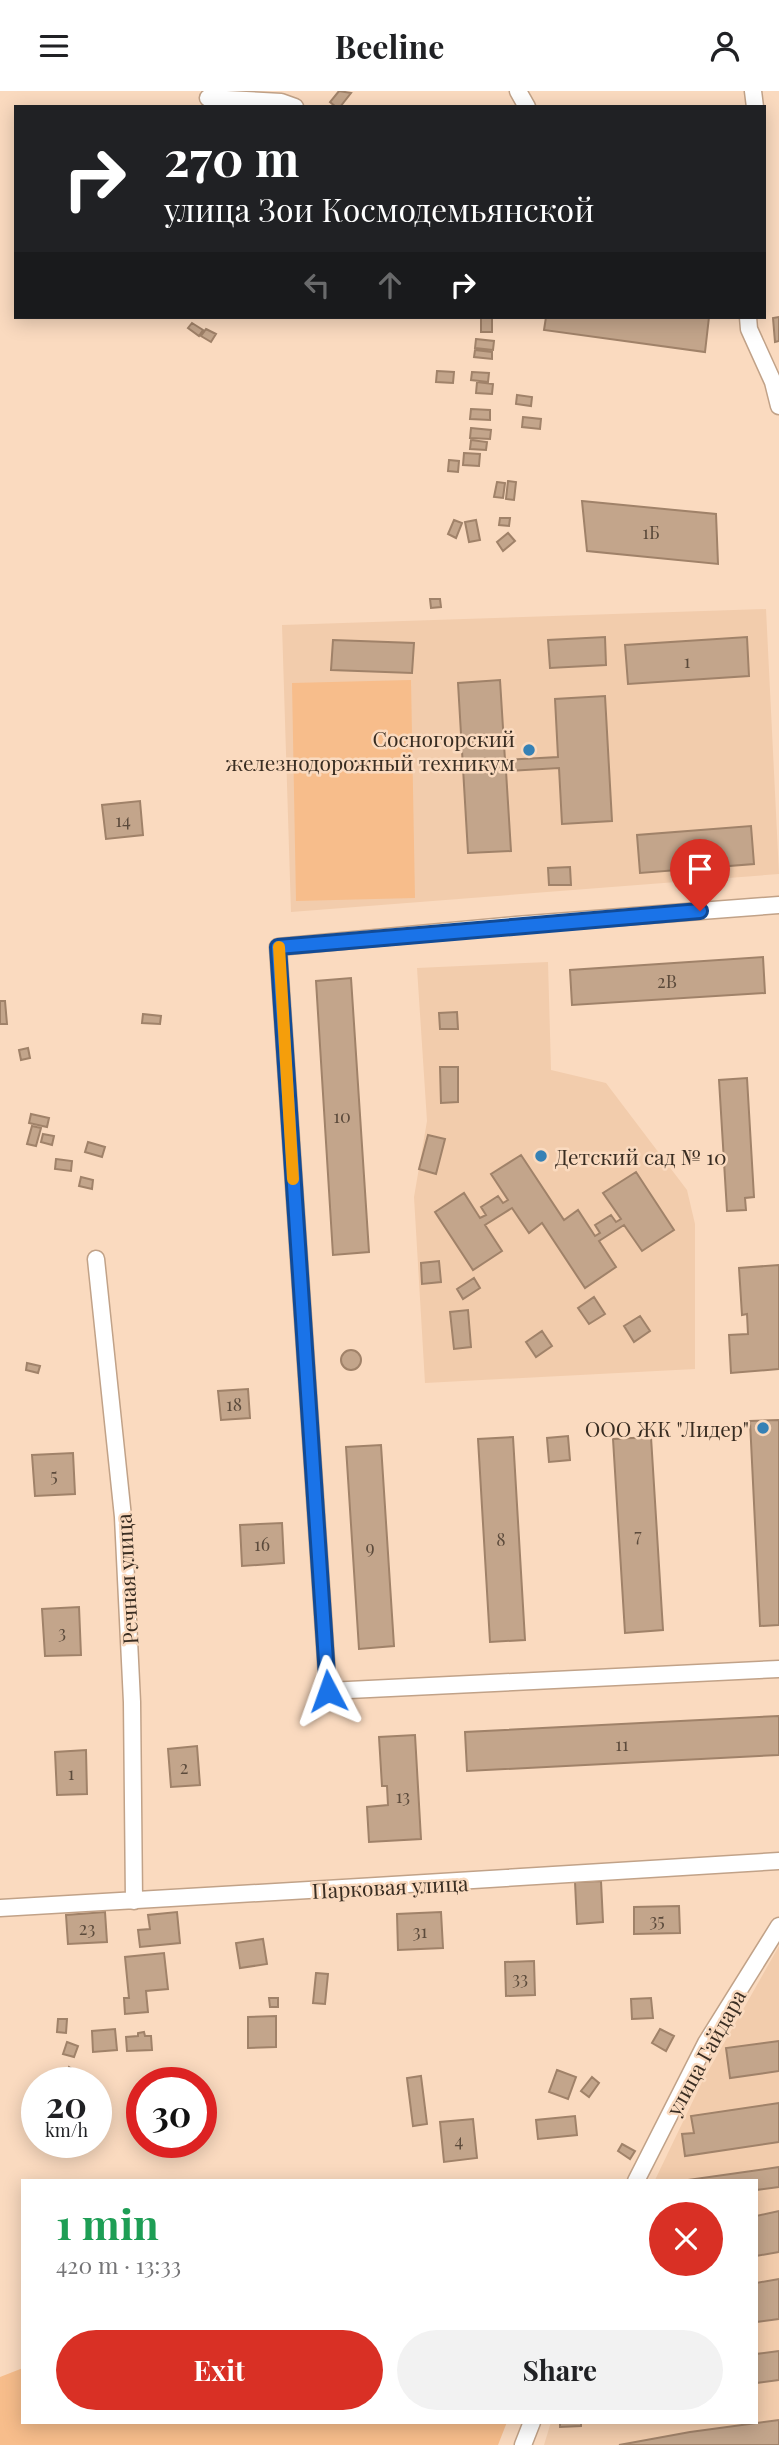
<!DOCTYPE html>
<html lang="en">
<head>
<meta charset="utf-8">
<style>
  :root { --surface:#fff; --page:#f2f2f2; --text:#202124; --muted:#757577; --accent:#d93025 }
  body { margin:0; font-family:"Playfair Display",serif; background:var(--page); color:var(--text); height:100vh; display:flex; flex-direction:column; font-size:26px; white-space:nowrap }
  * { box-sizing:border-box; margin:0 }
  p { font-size:23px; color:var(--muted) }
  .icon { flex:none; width:38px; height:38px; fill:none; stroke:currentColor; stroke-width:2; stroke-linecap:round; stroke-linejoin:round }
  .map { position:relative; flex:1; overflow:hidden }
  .details { position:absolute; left:21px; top:2088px; width:737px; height:245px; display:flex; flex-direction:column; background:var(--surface); border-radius:0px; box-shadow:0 4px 18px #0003 }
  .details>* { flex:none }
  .hud { position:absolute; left:14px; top:14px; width:752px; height:214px; border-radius:0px; box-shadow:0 4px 18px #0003; background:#202124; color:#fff; overflow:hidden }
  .speed { position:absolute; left:21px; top:1976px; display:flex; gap:14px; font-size:35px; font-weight:700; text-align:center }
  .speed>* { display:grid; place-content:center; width:91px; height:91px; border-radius:50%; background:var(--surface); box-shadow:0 4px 18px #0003; line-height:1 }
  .speed small { font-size:18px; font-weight:400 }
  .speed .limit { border:10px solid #d22; background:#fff; color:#111 }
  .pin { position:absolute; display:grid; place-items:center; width:60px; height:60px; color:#fff; margin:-72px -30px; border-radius:50% 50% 50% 0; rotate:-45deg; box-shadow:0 0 7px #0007 }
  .pin .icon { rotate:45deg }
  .me { position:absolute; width:77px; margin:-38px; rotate:356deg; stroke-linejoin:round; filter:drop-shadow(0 0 5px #0008) }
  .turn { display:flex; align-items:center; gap:24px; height:147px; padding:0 35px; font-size:32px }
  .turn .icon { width:91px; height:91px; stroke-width:2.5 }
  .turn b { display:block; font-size:49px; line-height:60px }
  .lanes { display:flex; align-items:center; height:66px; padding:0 35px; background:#0003; justify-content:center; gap:35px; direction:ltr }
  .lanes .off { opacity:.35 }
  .round { display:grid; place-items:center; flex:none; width:74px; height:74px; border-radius:37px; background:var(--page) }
  .head { display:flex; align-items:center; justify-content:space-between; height:119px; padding:0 35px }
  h1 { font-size:42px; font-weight:700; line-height:52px; color:#1e9e55 }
  .button { display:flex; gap:14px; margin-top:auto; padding:14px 35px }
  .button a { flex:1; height:80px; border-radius:42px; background:var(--accent); color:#fff; font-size:28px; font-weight:700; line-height:80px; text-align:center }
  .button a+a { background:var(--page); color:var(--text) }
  header { display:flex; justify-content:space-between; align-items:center; height:91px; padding:0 35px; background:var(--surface); font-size:32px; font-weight:700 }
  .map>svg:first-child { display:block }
  .built { fill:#f2ccac }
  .green { fill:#f7bd8b }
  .building { fill:#c3a58b; stroke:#a08269; stroke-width:2 }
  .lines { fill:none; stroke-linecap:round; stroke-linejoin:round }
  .street-casing { stroke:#c1a288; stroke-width:19 }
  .street { stroke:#fff; stroke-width:16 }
  .route-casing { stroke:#114b97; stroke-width:18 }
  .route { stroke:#1a73e8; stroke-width:12 }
  .slow { stroke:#f59e0b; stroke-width:12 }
  .poi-dot { fill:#3681b5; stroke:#fadabf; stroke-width:2.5 }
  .labels { text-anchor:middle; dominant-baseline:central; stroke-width:5; stroke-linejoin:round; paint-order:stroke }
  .number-label { font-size:18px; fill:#5c4b3c }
  .poi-label { font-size:21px; fill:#392d22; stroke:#fadabf; text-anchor:end }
  .street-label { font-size:21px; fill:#392d22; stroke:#fadabf }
</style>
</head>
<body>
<header><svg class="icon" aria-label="menu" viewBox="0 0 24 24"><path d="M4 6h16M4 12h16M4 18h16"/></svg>Beeline<svg class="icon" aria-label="person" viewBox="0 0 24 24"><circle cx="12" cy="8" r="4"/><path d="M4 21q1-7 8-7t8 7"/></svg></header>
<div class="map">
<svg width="779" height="2354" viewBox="0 0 779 2354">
  <rect width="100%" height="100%" fill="#fadabf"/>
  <path class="built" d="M766 518 779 783 291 821 282 534Z
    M548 871 551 979 606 992 687 1099 695 1133V1278L425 1292 414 1106 427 1030 417 877Z
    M779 1855V2354H544L551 2331H756V2090L655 2089 702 1991Z"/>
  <path class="green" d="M411 589 415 807 296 810 292 592Z
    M23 2277V2331H507L498 2354H0V2286Z"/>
  <path class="building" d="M339 0 351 2 340 16H336L330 11Z
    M492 226V241H481V227Z
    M546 226H709L705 261 544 239Z
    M779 226V250L775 251 773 227Z
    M192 232 203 239 199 245 188 237Z
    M206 238 216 243 211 251 201 245Z
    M476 248 494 250 493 259 475 257Z
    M475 259 492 261V268L474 266Z
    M437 280 454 281 453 292 436 291Z
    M472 281 489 282 488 291 471 289Z
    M477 291 493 293 492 303 476 302Z
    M517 304 532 306 531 315 516 313Z
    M471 318 490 319V329L470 328Z
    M523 326 541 328 540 338 522 336Z
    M471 337 491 339 490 348 470 347Z
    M471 349 487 351 486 359 470 358Z
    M464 362 480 363 479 375 463 374Z
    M449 369 459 370 458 381 448 380Z
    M508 390 516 391 514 409 506 408Z
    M497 391 505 392 503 407 494 406Z
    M582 410 716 423 718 473 587 460Z
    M500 427H510L509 435 499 434Z
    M454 429 462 432 456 447 448 443Z
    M476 429 480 449 469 451 465 431Z
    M508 442 515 450 503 460 497 451Z
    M430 508H440L441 516 431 517Z
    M605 546 606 574 550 577 548 549Z
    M747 546 749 585 628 593 625 554Z
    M333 549 414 552 412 582 331 579Z
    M500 589 505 669 558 666 555 608 605 605 612 730 562 733 559 677 506 680 511 760 468 762 458 592Z
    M140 710 143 744 106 748 102 714Z
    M751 735 754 773 640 782 637 744Z
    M570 776 571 794H549L548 777Z
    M763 866 765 902 572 914 570 879Z
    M351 887 369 1161 333 1164 316 890Z
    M0 910H5L7 933H0Z
    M457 921 458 938H440L439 922Z
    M143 923 161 925 160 933 142 932Z
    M28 957 30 967 21 969 19 959Z
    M440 976H458V1011L441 1012Z
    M747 987 754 1106 745 1107 746 1119 727 1120 719 989Z
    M31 1023 49 1027 47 1036 29 1032Z
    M32 1035 41 1037 36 1055 27 1053Z
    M43 1043 54 1045 52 1054 41 1051Z
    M428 1044 445 1048 436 1083 419 1078Z
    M88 1051 105 1056 102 1066 85 1061Z
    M521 1064 564 1129 578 1119 595 1145 600 1142 595 1134 611 1124 616 1131 621 1128 603 1102 636 1081 674 1139 642 1160 624 1134 599 1150 616 1176 585 1197 542 1132 529 1142 512 1117 485 1134 502 1160 473 1179 435 1121 464 1102 480 1127 486 1124 481 1116 498 1105 503 1112 508 1109 491 1083Z
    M56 1068 72 1070 71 1080 55 1078Z
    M81 1086 93 1089 92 1098 79 1095Z
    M439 1170 441 1191 422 1193 421 1172Z
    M779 1174V1278L731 1282 729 1244 748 1243 747 1223 742 1224 739 1177Z
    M474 1187 480 1197 463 1208 457 1198Z
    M594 1206 605 1223 589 1233 578 1217Z
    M468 1219 471 1256 454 1258 450 1221Z
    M640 1225 650 1240 634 1251 624 1235Z
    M542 1240 552 1255 536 1266 526 1251Z
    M341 1269a10 10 0 1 1 20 0a10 10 0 1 1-20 0Z
    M27 1272 40 1275 38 1282 26 1279Z
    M248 1298 250 1327 221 1329 218 1300Z
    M779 1329V1534L760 1535 750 1330Z
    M568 1345 570 1369 549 1371 547 1347Z
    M513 1346 525 1549 490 1551 478 1348Z
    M651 1346 663 1539 625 1542 613 1348Z
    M381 1354 394 1555 359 1558 346 1356Z
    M73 1362 75 1403 35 1405 32 1364Z
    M282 1432 284 1472 242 1475 240 1434Z
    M79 1516 81 1564 45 1565 42 1518Z
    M779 1625V1664L467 1680 465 1641Z
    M415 1644 421 1748 369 1751 367 1716 388 1714 387 1695H382L379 1646Z
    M197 1655 200 1694 171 1696 168 1658Z
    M86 1659 87 1703 57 1704 55 1661Z
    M601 1790 603 1831 577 1833 575 1791Z
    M679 1815 680 1842 634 1843V1816Z
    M105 1821 107 1851 68 1853 66 1824Z
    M177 1821 180 1852 140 1856 138 1839 150 1838 148 1824Z
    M441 1821 443 1857 398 1859 397 1823Z
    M263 1848 267 1873 240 1877 236 1852Z
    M164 1862 168 1898 146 1900 148 1921 125 1923 124 1907H129L125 1866Z
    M534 1870 535 1904 506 1905 505 1871Z
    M316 1882 328 1883 325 1913 313 1912Z
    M269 1907H278V1916H270Z
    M651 1907 653 1927 632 1928 631 1908Z
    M276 1925V1956L248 1957V1926Z
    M58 1928H67L66 1942 57 1941Z
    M115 1938 117 1959 93 1961 92 1940Z
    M660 1938 674 1945 666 1960 652 1952Z
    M144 1941 145 1945H151L152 1959 127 1960 126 1946 138 1945V1942Z
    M779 1950V1980L730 1987 726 1957Z
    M67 1951 78 1955 74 1966 63 1963Z
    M69 1976 79 1983 74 1992 63 1990Z
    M557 1979 576 1986 568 2008 549 2001Z
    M421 1985 427 2033 413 2035 407 1987Z
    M592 1986 599 1992 589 2006 581 2000Z
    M779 2012V2051L685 2065 682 2043 694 2042 691 2025Z
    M575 2025 577 2044 538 2048 536 2029Z
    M473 2028 477 2067 444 2071 440 2031Z
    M622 2053 635 2060 630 2068 618 2060Z
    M779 2076V2096L756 2099V2090H681Z
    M779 2120V2161L756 2165V2125Z
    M779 2188V2228L756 2231V2192Z
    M779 2260V2289L756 2292V2263Z
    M779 2329V2354H619L690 2341Z
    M560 2331H581V2335L560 2336Z"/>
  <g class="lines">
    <g class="street-casing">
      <path id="street" d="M518 0 527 16
        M753 0 755 16
        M208 7 281 11 295 16
        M748 226 749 238 773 291 779 315
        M779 814 516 834 278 856 328 1600 779 1578
        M96 1168 123 1426 132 1611 134 1810
        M0 1817C260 1802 519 1787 779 1770
        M636 2090 706 1952 779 1835
        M523 2354 532 2331"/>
    </g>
    <use href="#street" class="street"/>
  </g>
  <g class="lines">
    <g class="route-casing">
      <path id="route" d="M328 1600 278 856 700 820"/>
    </g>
    <use href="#route" class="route"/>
    <path class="slow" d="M279 856 293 1088"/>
  </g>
  <g class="poi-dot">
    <circle cx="529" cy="659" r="7"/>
    <circle cx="541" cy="1065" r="7"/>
    <circle cx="763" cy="1337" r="7"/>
  </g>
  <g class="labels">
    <g class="number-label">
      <text x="651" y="441">1Б</text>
      <text x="687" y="570">1</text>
      <text x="123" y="729">14</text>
      <text x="667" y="890">2В</text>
      <text x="342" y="1025">10</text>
      <text x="234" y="1313">18</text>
      <text x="54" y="1384">5</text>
      <text x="638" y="1444">7</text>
      <text x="501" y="1448">8</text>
      <text x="262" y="1453">16</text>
      <text x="370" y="1456">9</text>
      <text x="62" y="1541">3</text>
      <text x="622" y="1653">11</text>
      <text x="184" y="1676">2</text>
      <text x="71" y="1682">1</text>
      <text x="403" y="1705">13</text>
      <text x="657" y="1829">35</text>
      <text x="87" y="1837">23</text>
      <text x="420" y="1840">31</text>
      <text x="520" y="1887">33</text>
      <text x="459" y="2049">4</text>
    </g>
    <g class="poi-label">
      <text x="515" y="647">Сосногорский<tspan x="515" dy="24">железнодорожный техникум</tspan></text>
      <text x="555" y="1065" text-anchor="start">Детский сад № 10</text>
      <text x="749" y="1337">ООО ЖК "Лидер"</text>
    </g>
    <g class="street-label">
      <text transform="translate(126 1488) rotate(-93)">Речная улица</text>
      <text transform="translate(390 1795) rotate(-3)">Парковая улица</text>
      <text transform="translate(705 1961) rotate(-61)">улица Гайдара</text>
    </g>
  </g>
</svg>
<div class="speed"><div>20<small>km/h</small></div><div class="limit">30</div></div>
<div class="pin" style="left:700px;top:820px;background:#d93025"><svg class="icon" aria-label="arrive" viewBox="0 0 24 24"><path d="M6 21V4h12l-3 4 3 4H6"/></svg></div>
<svg class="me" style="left:328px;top:1600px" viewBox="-20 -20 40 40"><path d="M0-17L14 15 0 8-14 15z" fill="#1a73e8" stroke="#fff" stroke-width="4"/></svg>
<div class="hud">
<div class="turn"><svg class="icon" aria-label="right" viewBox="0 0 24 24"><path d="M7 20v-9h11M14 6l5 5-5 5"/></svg><div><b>270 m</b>улица Зои Космодемьянской</div></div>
<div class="lanes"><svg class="icon off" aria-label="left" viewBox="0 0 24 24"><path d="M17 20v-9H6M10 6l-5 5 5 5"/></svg><svg class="icon off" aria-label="ahead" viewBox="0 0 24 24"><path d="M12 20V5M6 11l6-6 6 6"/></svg><svg class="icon" aria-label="right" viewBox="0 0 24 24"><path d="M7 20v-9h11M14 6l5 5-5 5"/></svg></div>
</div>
<section class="details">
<div class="head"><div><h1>1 min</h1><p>420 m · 13:33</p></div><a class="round" style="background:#d93025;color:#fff"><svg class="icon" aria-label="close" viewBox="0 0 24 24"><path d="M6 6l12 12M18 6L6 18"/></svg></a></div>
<div class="button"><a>Exit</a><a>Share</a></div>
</section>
</div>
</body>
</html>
